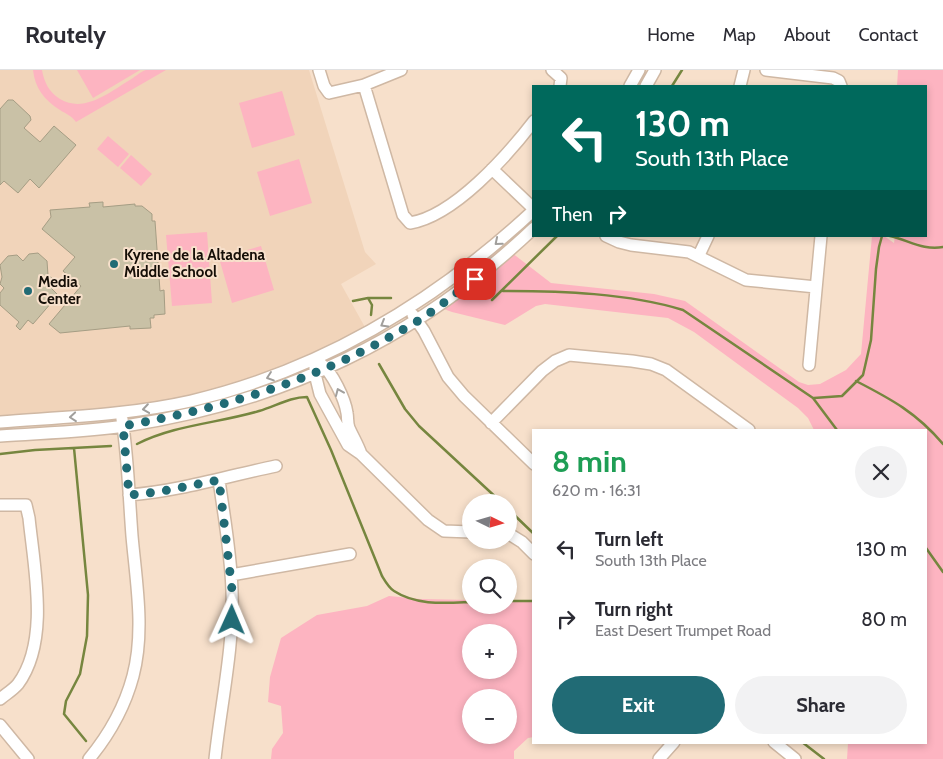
<!DOCTYPE html>
<html lang="en">
<head>
<meta charset="utf-8">
<style>
  :root { --surface:#fff; --page:#f2f2f3; --text:#2b2b33; --muted:#7c7c81; --line:#e1e1e2; --accent:#216b75 }
  body { margin:0; font-family:Cabin,sans-serif; background:var(--page); color:var(--text); height:100vh; display:flex; flex-direction:column; font-size:19px; white-space:nowrap }
  * { box-sizing:border-box; margin:0 }
  p { font-size:16px; color:var(--muted) }
  .icon { flex:none; width:28px; height:28px; fill:none; stroke:currentColor; stroke-width:2; stroke-linecap:round; stroke-linejoin:round }
  .map { position:relative; flex:1; overflow:hidden }
  .sheet { position:absolute; left:532px; top:359px; width:395px; height:315px; display:flex; flex-direction:column; background:var(--surface); border-radius:0px; box-shadow:0 2px 8px #0003 }
  .sheet>* { flex:none }
  .hud { position:absolute; left:532px; top:15px; width:395px; height:152px; border-radius:0px; box-shadow:0 2px 8px #0003; background:#00695c; color:#fff; overflow:hidden }
  .needle { width:32px; rotate:95deg }
  .fabs { position:absolute; left:462px; top:424px; display:grid; gap:10px }
  .fabs a { display:grid; place-items:center; width:55px; height:55px; border-radius:50%; background:var(--surface); box-shadow:0 2px 8px #0003; font-size:25px }
  .pin { position:absolute; display:grid; place-items:center; width:42px; height:42px; color:#fff; margin:-21px; border-radius:10px; box-shadow:0 2px 8px #0006 }
  .me { position:absolute; width:55px; margin:-28px; rotate:1deg; stroke-linejoin:round; filter:drop-shadow(0 0 4px #0008) }
  .turn { display:flex; align-items:center; gap:18px; height:105px; padding:0 20px; font-size:22px }
  .turn .icon { width:65px; height:65px; stroke-width:2.5 }
  .turn b { display:block; font-size:35px; line-height:42px }
  .then { display:flex; align-items:center; height:48px; padding:0 20px; background:#0003; gap:10px; font-size:19px }
  .round { display:grid; place-items:center; flex:none; width:52px; height:52px; border-radius:26px; background:var(--page) }
  .overview { display:flex; align-items:center; justify-content:space-between; height:85px; padding:0 20px }
  h1 { font-size:30px; font-weight:700; line-height:38px; color:#1e9e55 }
  .button { display:flex; gap:10px; margin-top:auto; padding:10px 20px }
  .button a { flex:1; height:58px; border-radius:30px; background:var(--accent); color:#fff; font-size:20px; font-weight:700; line-height:58px; text-align:center }
  .button a+a { background:var(--page); color:var(--text) }
  ul { padding:0; list-style:none }
  li { display:flex; align-items:center; gap:15px; height:70px; padding:0 20px }
  li div { flex:1 }
  li b { display:block; font-size:19px }
  li em { font-style:normal }
  header { display:flex; align-items:center; gap:30px; box-sizing:border-box; height:70px; padding:0 25px; background:var(--surface); border-bottom:1px solid var(--line) }
  header strong { font-size:24px }
  nav { display:flex; gap:28px; margin-inline-start:auto; font-size:18px }
  .map>svg:first-child { display:block }
  .built { fill:#f1d4ba }
  .green { fill:#fdb4c1; fill-rule:evenodd }
  .lines { fill:none; stroke-linecap:round; stroke-linejoin:round }
  .stream { stroke:#76863f; stroke-width:2.5 }
  .building { fill:#c9c1a6; stroke:#a59d84 }
  .minor-casing { stroke:#cfb8a4; stroke-width:14 }
  .minor { stroke:#fff; stroke-width:11 }
  .oneway { stroke:#a19f9c }
  .route { stroke:#216b75; stroke-width:9; stroke-dasharray:0 16.2 }
  .poi-dot { fill:#216b75; stroke:#f7e0cb; stroke-width:2 }
  .labels { text-anchor:middle; dominant-baseline:central; stroke-width:4; stroke-linejoin:round; paint-order:stroke }
  .poi-label { font-size:15px; font-weight:bold; fill:#150e07; stroke:#f7e0cb; text-anchor:start }
</style>
</head>
<body>
<header>
<strong>Routely</strong>
<nav><a>Home</a><a>Map</a><a>About</a><a>Contact</a></nav>
</header>
<div class="map">
<svg width="943" height="689" viewBox="0 0 943 689">
  <rect width="100%" height="100%" fill="#f7e0cb"/>
  <path class="built" d="M0 0H309L365 182 376 194 341 214 366 259 304 289 248 309 188 326 112 340 0 349Z"/>
  <path class="green" d="M33 0H42C44 12 49 22 60 29 85 44 111 21 133 8 137 5 142 1 146 0 152 0 160 0 166 0L76 52C71 45 66 44 60 40 44 30 35 18 33 0Z
    M77 0H140L93 28Z
    M898 0H943V689H847L848 673 926 672V360H814L808 348 798 338 694 262 668 248 545 234 536 236 505 255 452 242 430 234 457 216 503 176 551 213 654 224 685 231 799 312 808 315 820 314 846 300 861 284 872 166H884L894 173 895 166H926V16H897Z
    M282 21 295 65 252 78 239 33Z
    M108 66 129 84 118 97 97 79Z
    M131 85 152 104 141 116 120 98Z
    M299 89 312 133 270 146 257 102Z
    M207 162 212 233 172 236 166 165Z
    M261 176 274 220 232 233 219 188Z
    M389 526 420 529 471 530V535H509V531L534 532V667L528 668 514 681V689H271L272 679 283 663 281 636 268 632 270 607 281 568 317 545 367 536ZM471 562H509V600H471ZM471 628H509V665H471Z"/>
  <g class="lines">
    <path class="stream" d="M672 16 682 0
      M890 166C908 170 924 181 943 177
      M503 221C561 221 628 223 683 240L813 328 837 360
      M368 228 372 235 371 245
      M492 230 557 166
      M353 231 368 228H391
      M379 294 405 339 419 356 501 432
      M856 311C891 329 917 343 943 374
      M814 328 842 326 863 305 871 270 876 199 879 177 882 166
      M137 374C174 355 219 353 259 341 276 336 290 327 307 327L331 380 382 506C385 511 389 518 394 521 417 536 446 533 471 532
      M74 378 88 525 87 566 80 604 66 631 64 644 86 671
      M0 384 35 380 111 376
      M509 440 534 464
      M926 478 943 502
      M509 531H534
      M802 672 824 689"/>
  </g>
  <path class="building" d="M8 30H13L30 46 31 50 24 58 40 72 54 56 76 75 39 118 30 109 18 123 4 111 0 115V39Z
    M103 132V137L135 134V136H142L152 144V151H155L160 221 164 220 165 244 154 245V248H150L151 258 130 259V256L60 263 49 254 81 216 63 201 75 187 42 159 51 147 50 140 90 137 89 133Z
    M38 183 47 191 48 205 53 209 48 215 58 225 33 254 28 250 20 260 16 256 19 252 0 235V223L4 218 0 214 2 207 0 195 8 186 17 185 23 191 29 184Z"/>
  <g class="lines">
    <g class="minor-casing">
      <path id="minor" d="M319 0 324 16 329 23 364 15 401 0
        M552 0 561 8 560 16
        M766 0 833 8 839 11 841 16
        M364 15 403 145 410 153C454 146 507 86 534 51
        M630 16 639 0
        M646 16 655 0
        M740 16 744 0
        M492 99 534 139
        M606 166 619 172 631 175 689 182 746 210 816 217
        M699 185 708 166
        M413 245 424 261 448 307 464 326 534 394
        M321 294C332 302 345 329 347 343 348 348 347 353 349 358 353 367 358 375 361 384
        M809 295 821 166
        M315 296V304L320 324 348 375 361 384 428 450 444 461 471 462
        M0 352C64 347 129 345 191 331 322 300 436 231 534 140
        M491 353 542 301 555 291 569 285 632 291 651 294 666 300 749 360
        M0 366C41 363 84 362 125 356 283 332 417 269 534 158
        M129 425C180 421 227 406 276 396
        M0 435H26L29 448C34 498 50 571 18 614 13 620 6 624 0 629
        M509 464 522 472 534 484
        M231 505 350 484
        M0 655 28 689
        M774 672 795 689
        M89 689C108 666 125 636 133 606 145 561 136 511 132 466 129 427 128 388 122 349
        M215 689C221 633 234 577 232 521 231 484 224 446 219 410
        M659 689 674 672"/>
    </g>
    <use href="#minor" class="minor"/>
  </g>
  <defs><path id="oneway-chevron" d="M-2-3.5L2.5 0L-2 3.5" fill="none" stroke-width="1.6" stroke-linecap="round" stroke-linejoin="round" transform="scale(1.25)"/></defs>
  <g class="oneway">
    <use href="#oneway-chevron" transform="translate(498 172) rotate(140)"/>
    <use href="#oneway-chevron" transform="translate(384 254) rotate(150)"/>
    <use href="#oneway-chevron" transform="translate(270 307) rotate(161)"/>
    <use href="#oneway-chevron" transform="translate(339 322) rotate(-113)"/>
    <use href="#oneway-chevron" transform="translate(146 339) rotate(172)"/>
    <use href="#oneway-chevron" transform="translate(73 347) rotate(175)"/>
  </g>
  <g class="lines">
    <path class="route" d="M232 550V520L219 410 158 422 129 425 123 356C233 336 320 309 416 252 437 239 456 223 475 209"/>
  </g>
  <g class="poi-dot">
    <circle cx="114" cy="194" r="5"/>
    <circle cx="28" cy="221" r="5"/>
  </g>
  <g class="labels">
    <g class="poi-label">
      <text x="124" y="185">Kyrene de la Altadena<tspan x="124" dy="17">Middle School</tspan></text>
      <text x="38" y="212">Media<tspan x="38" dy="17">Center</tspan></text>
    </g>
  </g>
</svg>
<div class="fabs">
<a><svg class="needle" viewBox="-14 -14 28 28"><path d="M0-13l5 13h-10z" fill="#e53935"/><path d="M0 13l5-13h-10z" fill="#7c7c81"/></svg></a>
<a><svg class="icon" aria-label="search" viewBox="0 0 24 24"><circle cx="10" cy="10" r="6"/><path d="M15 15l6 6"/></svg></a>
<a>+</a>
<a>−</a>
</div>
<div class="pin" style="left:475px;top:209px;background:#d93025"><svg class="icon" aria-label="arrive" viewBox="0 0 24 24"><path d="M6 21V4h12l-3 4 3 4H6"/></svg></div>
<svg class="me" style="left:232px;top:550px" viewBox="-20 -20 40 40"><path d="M0-17L14 15 0 8-14 15z" fill="#216b75" stroke="#fff" stroke-width="4"/></svg>
<div class="hud">
<div class="turn"><svg class="icon" aria-label="left" viewBox="0 0 24 24"><path d="M17 20v-9H6M10 6l-5 5 5 5"/></svg><div><b>130 m</b>South 13th Place</div></div>
<div class="then">Then<svg class="icon" aria-label="right" viewBox="0 0 24 24"><path d="M7 20v-9h11M14 6l5 5-5 5"/></svg></div>
</div>
<section class="sheet">
<div class="overview"><div><h1>8 min</h1><p>620 m · 16:31</p></div><a class="round"><svg class="icon" aria-label="close" viewBox="0 0 24 24"><path d="M6 6l12 12M18 6L6 18"/></svg></a></div>
<ul>
<li><svg class="icon" aria-label="left" viewBox="0 0 24 24"><path d="M17 20v-9H6M10 6l-5 5 5 5"/></svg><div><b>Turn left</b><p>South 13th Place</p></div><em>130 m</em></li>
<li><svg class="icon" aria-label="right" viewBox="0 0 24 24"><path d="M7 20v-9h11M14 6l5 5-5 5"/></svg><div><b>Turn right</b><p>East Desert Trumpet Road</p></div><em>80 m</em></li>
</ul>
<div class="button"><a>Exit</a><a>Share</a></div>
</section>
</div>
</body>
</html>
